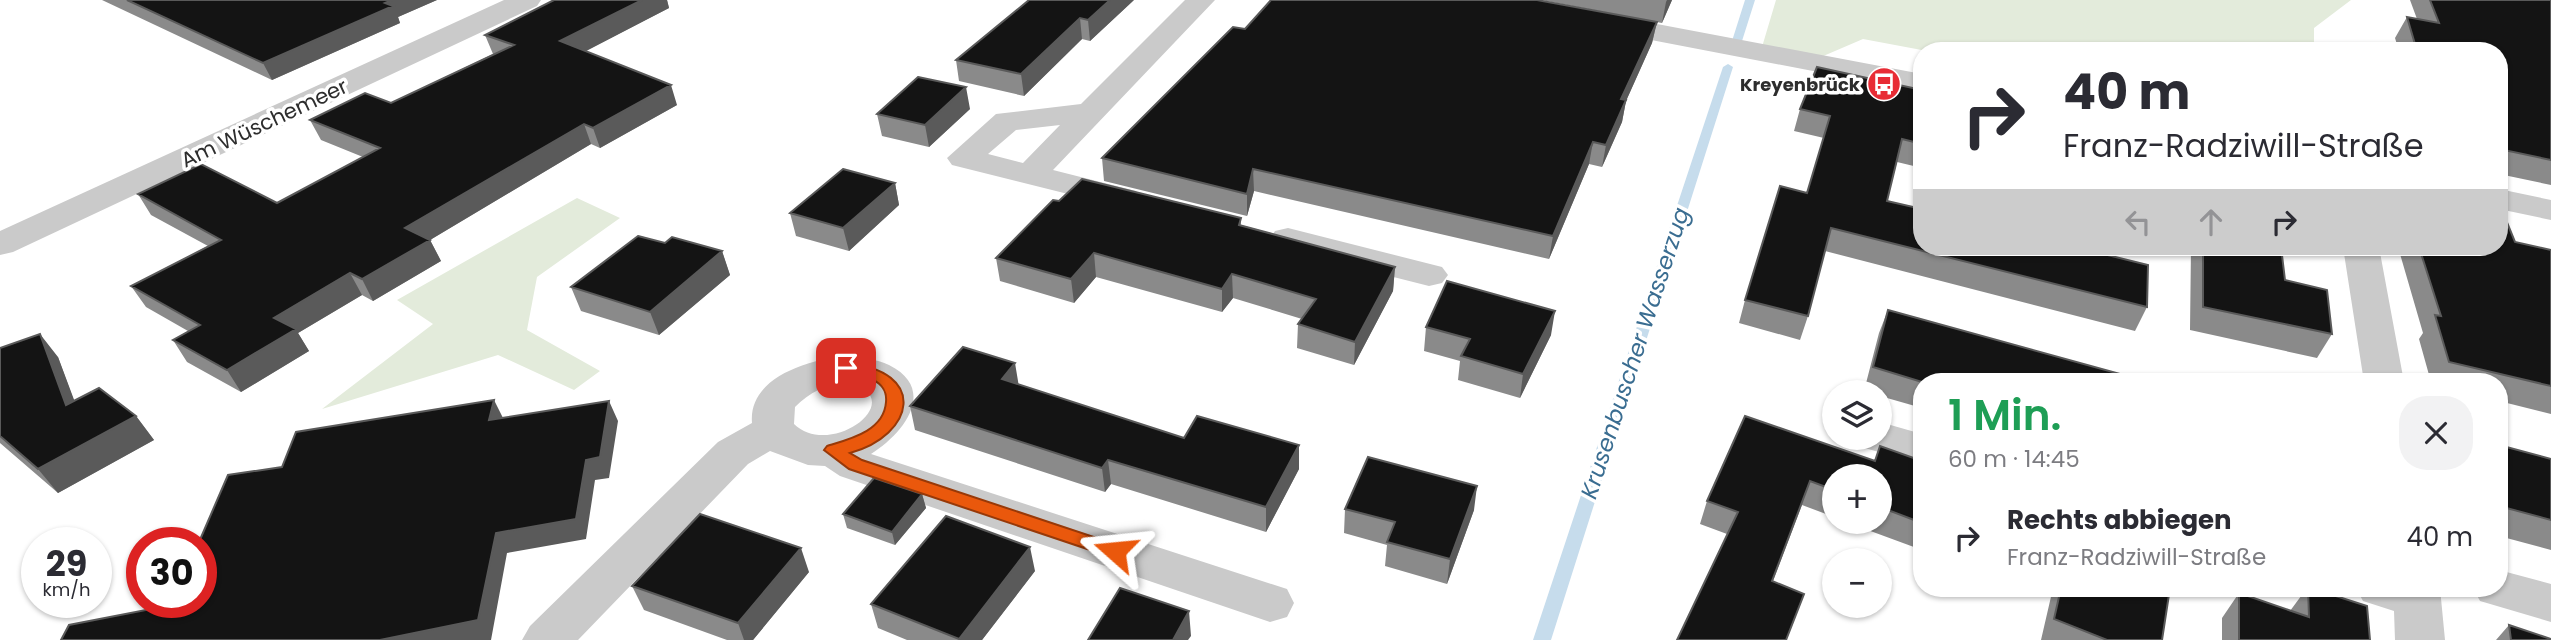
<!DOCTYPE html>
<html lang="de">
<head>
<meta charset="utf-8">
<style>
  :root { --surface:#fff; --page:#f2f2f3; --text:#2b2b33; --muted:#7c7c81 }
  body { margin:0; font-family:Poppins,sans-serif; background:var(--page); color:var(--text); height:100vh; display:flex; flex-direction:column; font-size:26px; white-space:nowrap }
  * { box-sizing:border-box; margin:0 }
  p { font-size:23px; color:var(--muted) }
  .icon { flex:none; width:38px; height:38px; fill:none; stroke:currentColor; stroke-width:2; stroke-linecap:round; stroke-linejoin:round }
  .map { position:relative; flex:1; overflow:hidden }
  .sheet { position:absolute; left:1913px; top:373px; width:595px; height:224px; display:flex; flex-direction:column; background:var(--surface); border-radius:28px; box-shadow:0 2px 5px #0004 }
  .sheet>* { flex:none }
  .guide { position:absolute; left:1913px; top:42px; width:595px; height:214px; border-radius:28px; box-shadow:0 2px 5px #0004; background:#fff; color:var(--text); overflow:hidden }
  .buttons { position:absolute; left:1822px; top:380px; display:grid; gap:14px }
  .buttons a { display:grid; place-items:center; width:70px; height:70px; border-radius:50%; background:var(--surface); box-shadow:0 2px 5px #0004; font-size:35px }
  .speed { position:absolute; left:21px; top:527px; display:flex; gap:14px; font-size:35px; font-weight:700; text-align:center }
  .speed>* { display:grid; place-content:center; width:91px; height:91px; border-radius:50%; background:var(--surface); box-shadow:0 2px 5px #0004; line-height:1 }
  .speed small { font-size:18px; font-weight:400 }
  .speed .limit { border:10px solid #d22; background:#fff; color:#111 }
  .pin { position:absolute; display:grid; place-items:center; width:60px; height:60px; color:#fff; margin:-30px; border-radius:14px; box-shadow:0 4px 10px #0006 }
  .me { position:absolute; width:77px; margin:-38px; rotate:288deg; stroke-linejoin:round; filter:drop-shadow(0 0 5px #0008) }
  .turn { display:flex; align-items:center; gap:24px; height:147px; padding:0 35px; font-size:32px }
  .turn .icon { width:91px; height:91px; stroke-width:2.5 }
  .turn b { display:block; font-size:49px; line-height:60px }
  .lanes { display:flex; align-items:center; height:66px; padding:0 35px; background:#0003; justify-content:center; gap:35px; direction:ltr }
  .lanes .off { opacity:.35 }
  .round { display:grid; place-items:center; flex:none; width:74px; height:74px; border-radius:28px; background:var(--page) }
  .summary { display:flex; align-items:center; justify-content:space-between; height:119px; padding:0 35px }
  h1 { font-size:42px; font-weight:600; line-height:52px; color:#1e9e55 }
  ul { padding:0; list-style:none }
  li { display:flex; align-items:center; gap:21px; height:91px; padding:0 35px }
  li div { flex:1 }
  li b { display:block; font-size:26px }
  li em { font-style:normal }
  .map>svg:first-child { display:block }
  .green { fill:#e3ebdb }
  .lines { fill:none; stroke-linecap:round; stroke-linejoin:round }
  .stream { fill:#c6dcec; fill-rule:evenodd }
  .street { fill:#cacaca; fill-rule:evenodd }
  .wall { fill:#8a8a8a }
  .shaded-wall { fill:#5a5a5a }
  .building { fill:#141414; stroke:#5a5a5a; stroke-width:2 }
  .route { fill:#ea580c; stroke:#983908; stroke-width:2 }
  .labels { text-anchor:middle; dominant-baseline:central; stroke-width:7; stroke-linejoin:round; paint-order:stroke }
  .far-poi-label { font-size:18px; font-weight:bold; fill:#2d2d2d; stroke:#fff; text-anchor:end }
  .street-label { font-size:21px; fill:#2d2d2d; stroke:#fff }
  .water-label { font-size:23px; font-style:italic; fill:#3a6d91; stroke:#fff }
</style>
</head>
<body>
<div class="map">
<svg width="2551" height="640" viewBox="0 0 2551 640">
  <rect width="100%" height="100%" fill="#fff"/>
  <path class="green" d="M1776 0H2351L2314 28V51H1927L1863 39 1821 57 1762 47Z
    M577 198 620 218 537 277 527 330 600 371 574 390 498 355 322 409 433 324 397 300Z"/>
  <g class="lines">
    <path class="stream" d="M1745 0H1755L1742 41 1737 44 1732 41Z
      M1728 64 1733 67 1551 640H1533L1723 67Z"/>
    <path class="street" d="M504 0H541L537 6 13 252 0 255V231Z
      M1185 0H1215L1053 170 1136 191 1141 198 1136 205 1124 208 952 165 947 158 996 114 1081 104ZM1060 125 1023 163 988 154 1016 130Z
      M1604 14 1922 74V92L1594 29 1590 23 1594 17Z
      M2499 189 2551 200V220L2499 209Z
      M1288 228 1442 267 1448 275 1442 283 1429 286 1275 247 1270 239 1275 231Z
      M2343 247H2379L2404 382H2364Z
      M846 355C860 358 877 359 889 365 939 390 902 435 871 454L1287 589 1294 603 1287 617 1270 622 840 476 825 466 808 465 770 451 748 464 578 640H522L530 626 718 442 752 423C748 376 811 360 846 355ZM846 381C914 398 831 460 794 424L795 407C810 392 825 385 846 381Z
      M1880 422 1922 434V465L1865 448 1859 438H1880Z
      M2499 570 2551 584V622L2480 601 2473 588H2499Z
      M2356 588H2440L2445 640H2395L2394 611 2363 601Z"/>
  </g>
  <path class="wall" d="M102 0H437L398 17 400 23 272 80Z
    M554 0H667L669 8 585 51 677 105 600 148 591 144 430 240 441 261 373 301 362 295 298 333 309 351 241 392 187 362 173 340 188 331 146 307 131 286 208 246 151 215 138 194 277 203 363 157 321 140 310 120 391 103 493 54 485 35Z
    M1134 0 1090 41 1082 39 1024 96 959 81 956 60Z
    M1541 0H1672L1662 23Z
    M2410 0H2551V185L2499 174V51H2399L2395 38 2407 17 2417 19Z
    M1657 22 1652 43 1626 101 1622 122 1602 167 1589 164 1549 259 1254 191 1247 216 1104 181 1102 158 1245 29Z
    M1922 90V168L1897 162 1887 201 2147 307 2135 331 1825 251 1808 316 1800 340 1739 323 1745 300 1807 193 1824 138 1794 131 1800 109Z
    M970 109 929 147 882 136 877 114Z
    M895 183 899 205 849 251 796 236 790 213Z
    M1059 201 1241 218V225L1395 267 1393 291 1354 365 1297 348 1298 324 1302 319 1233 298 1222 312 1096 277 1074 303 1000 281 996 258Z
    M2515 242 2551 250V414L2499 401V382H2431L2419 339 2423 333 2398 247H2499Z
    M665 243 722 251 730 275 659 335 581 311 571 287Z
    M2191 247H2281L2285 280 2332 334 2317 358 2190 330Z
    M1888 310 1922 382V408L1880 396V392L1864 391 1879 333Z
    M1426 327 1551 335 1520 398 1458 380 1460 361 1424 351Z
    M0 348 58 357 74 401 136 416 154 440 58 493 0 443Z
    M1019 385 1184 438 1299 469 1266 532 1111 484 1105 492 915 430 910 406Z
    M2499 445 2551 459V550L2499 536Z
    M1874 461H1922V550L1846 522H1880V476H1834V517L1802 505 1773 581 1727 534 1700 524 1707 501Z
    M922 494 926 508 895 545 847 528 843 514Z
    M1345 509 1474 510 1447 584 1385 566 1387 545 1344 533Z
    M1035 571 982 640H907L878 628 871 604Z
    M809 572 753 640H727L644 610 632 586Z
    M2053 588H2170L2162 640H2041Z
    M2307 588H2311L2370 640H2222V618L2239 593 2290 611Z
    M2509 625 2551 640H2496Z"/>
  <path class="shaded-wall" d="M392 0H437L398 17 400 23 272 80 263 63Z
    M642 0H667L669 8 567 61 560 41Z
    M1110 0H1134L1090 41 1088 20Z
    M1667 0H1672L1662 23 1666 2Z
    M1080 18 1082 39 1024 96 1021 74Z
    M1657 22 1652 43 1626 101 1622 122 1602 167 1606 145 1621 99Z
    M671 85 677 105 600 148 593 128Z
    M966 87 970 109 929 147 925 125Z
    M584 124 591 144 430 240 441 261 373 301 362 279 405 228Z
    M1593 142 1589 164 1549 259 1553 236Z
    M1253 169 1254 191 1247 216V194Z
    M895 183 899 205 849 251 843 228Z
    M722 251 730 275 659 335 650 312Z
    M1094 253 1096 277 1074 303 1071 279Z
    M1395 267 1393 291 1354 365 1355 342Z
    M350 273 362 295 298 333 309 351 241 392 227 370 274 318Z
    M1232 274 1233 298 1222 312V289Z
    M1555 311 1551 335 1520 398 1523 374Z
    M40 334 58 357 85 429 66 405Z
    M1015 363 1019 387 1002 379Z
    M494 400 504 420H489Z
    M609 401 618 421 609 478 595 480 586 539 507 553 491 640H380L496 533 586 460Z
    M136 416 154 440 58 493 38 469Z
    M1299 445V469L1266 532V507Z
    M1108 460 1111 484 1105 492 1102 468Z
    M1477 486 1474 510 1447 584 1450 559Z
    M922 494 926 508 895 545 892 532Z
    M1030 547 1035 571 982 640H959Z
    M801 548 809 572 753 640H744L738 623Z
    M1189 611 1191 636 1188 640H1173Z"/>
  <path class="building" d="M127 0H392L385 3 393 6 263 63Z
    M554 0H642L560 41 671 85 593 128 584 124 405 228 430 240 362 279 350 273 274 318 296 329 227 370 173 340 200 325 131 286 221 240 138 194 201 164 277 203 380 148 310 120 365 93 391 103 514 45 485 35Z
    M1029 0H1110L1088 20 1080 18 1021 74 956 60Z
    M1271 0H1537L1657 22 1621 99 1626 100 1606 145 1593 142 1553 236 1253 169 1247 194 1102 158 1233 27 1245 29Z
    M2430 0H2551V160L2499 149V51H2417L2407 17 2439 23Z
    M1817 67 1922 90V144L1902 139 1887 201 1922 209V247H2075L2148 265 2147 307 1831 228 1808 316 1745 300 1780 186 1807 193 1830 116 1800 109Z
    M918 77 966 87 925 125 877 114Z
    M843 169 895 183 843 228 790 213Z
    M1082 179 1241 218 1239 225 1395 267 1355 342 1298 324 1316 299 1232 274 1222 289 1094 253 1071 279 996 258 1053 200 1059 201Z
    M2499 203 2515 242 2551 250V386L2449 362 2435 315 2441 316 2419 247H2499Z
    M638 236 665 243 672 237 722 251 650 312 571 287Z
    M2203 247H2281L2285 280 2327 290 2332 334 2203 307Z
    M1447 281 1555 311 1523 374 1461 356 1470 339 1426 327Z
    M1888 310 2149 382H1922L1873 367Z
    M40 334 66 405 99 388 136 416 38 469 0 436V348Z
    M963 347 1015 363 1002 379 1184 438 1197 416 1299 445 1266 507 1108 460 1102 468 910 406Z
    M494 400 489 420 609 401 600 457 586 460 576 519 496 533 478 620 380 640H61L69 625 172 605 173 602H201V542H199L228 475 282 467 296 432Z
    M1745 416 1875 461 1880 446 1922 461V523L1880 507V476H1834V490L1810 481 1772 581 1804 594 1786 640H1677L1738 512 1707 501Z
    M2499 445 2551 459V520L2499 506Z
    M1368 457 1477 486 1450 559 1387 542 1395 522 1345 509Z
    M874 478 922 494 892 532 843 514Z
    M700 514 801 548 738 623 632 586Z
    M946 516 1030 547 959 639 871 604Z
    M1120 588 1189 611 1173 640H1088Z
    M2061 588H2170L2162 640H2107L2054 619Z
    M2308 588H2311L2367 606 2370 640H2239V593L2309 617Z
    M2509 625 2551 639V640H2511Z"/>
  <path class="route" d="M846 363C929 371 915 435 850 453L862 460 1121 546 1124 551 1121 556 1115 559 1108 556 849 469 824 450 827 446C850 439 884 431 886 402 887 392 882 384 873 380 863 374 852 375 841 372L838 368 841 364Z"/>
  <defs>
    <g id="bus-disc" transform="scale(1.75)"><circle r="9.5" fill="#e82c35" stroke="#fff"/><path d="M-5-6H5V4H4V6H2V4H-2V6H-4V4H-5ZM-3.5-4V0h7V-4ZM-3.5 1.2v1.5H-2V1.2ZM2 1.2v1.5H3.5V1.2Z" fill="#fff"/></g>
  </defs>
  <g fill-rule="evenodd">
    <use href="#bus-disc" x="1884" y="84"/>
  </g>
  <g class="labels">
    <g class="far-poi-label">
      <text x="1860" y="84">Kreyenbrück</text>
    </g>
    <g class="street-label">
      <text transform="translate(264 123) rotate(-25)">Am Wüschemeer</text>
    </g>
    <g class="water-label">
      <text transform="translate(1635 353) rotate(-72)">Krusenbuscher Wasserzug</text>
    </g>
  </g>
</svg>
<div class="buttons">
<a><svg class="icon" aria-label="layers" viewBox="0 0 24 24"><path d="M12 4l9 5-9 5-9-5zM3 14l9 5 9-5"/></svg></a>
<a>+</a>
<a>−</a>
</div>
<div class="speed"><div>29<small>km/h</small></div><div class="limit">30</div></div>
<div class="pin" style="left:846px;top:368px;background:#d93025"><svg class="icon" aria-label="arrive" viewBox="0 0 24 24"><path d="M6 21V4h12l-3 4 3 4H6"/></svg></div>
<svg class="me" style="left:1115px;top:551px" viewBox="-20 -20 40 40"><path d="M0-17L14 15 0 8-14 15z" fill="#ea580c" stroke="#fff" stroke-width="4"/></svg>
<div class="guide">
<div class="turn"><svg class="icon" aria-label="right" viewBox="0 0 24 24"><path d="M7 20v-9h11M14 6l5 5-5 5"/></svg><div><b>40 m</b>Franz-Radziwill-Straße</div></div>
<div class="lanes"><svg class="icon off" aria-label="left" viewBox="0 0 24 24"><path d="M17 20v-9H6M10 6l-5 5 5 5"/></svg><svg class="icon off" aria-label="ahead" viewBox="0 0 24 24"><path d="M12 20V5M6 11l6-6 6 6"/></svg><svg class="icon" aria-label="right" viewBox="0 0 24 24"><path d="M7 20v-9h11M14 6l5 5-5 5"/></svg></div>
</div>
<section class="sheet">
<div class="summary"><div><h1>1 Min.</h1><p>60 m · 14:45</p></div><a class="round"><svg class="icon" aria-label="close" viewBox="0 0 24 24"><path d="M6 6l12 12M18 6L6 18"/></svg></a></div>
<ul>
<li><svg class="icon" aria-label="right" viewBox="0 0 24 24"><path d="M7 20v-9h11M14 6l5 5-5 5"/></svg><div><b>Rechts abbiegen</b><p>Franz-Radziwill-Straße</p></div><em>40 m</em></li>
</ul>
</section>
</div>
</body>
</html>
